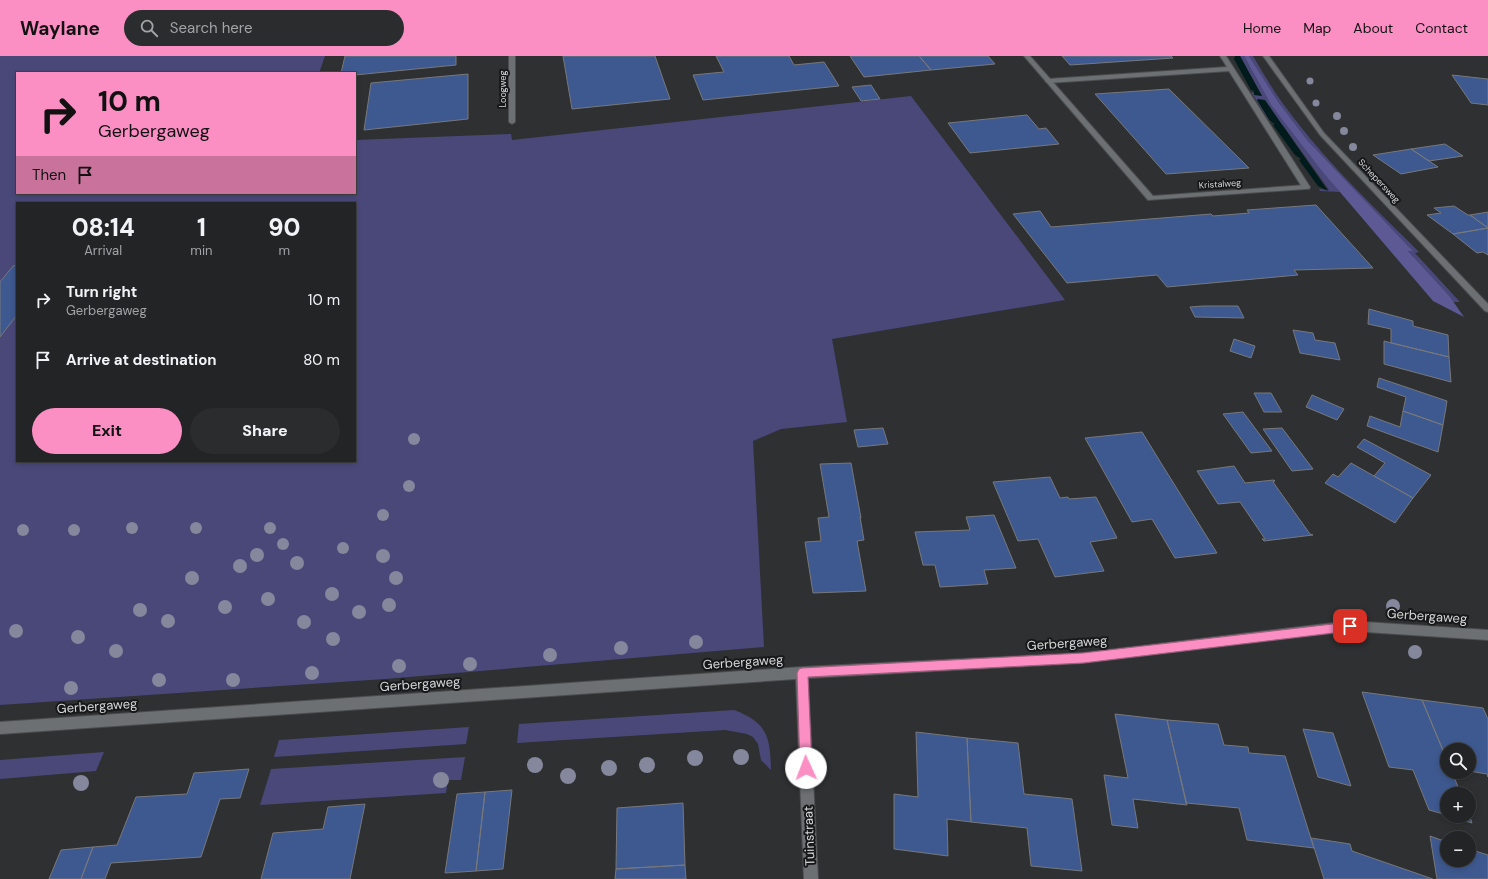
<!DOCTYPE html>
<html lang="en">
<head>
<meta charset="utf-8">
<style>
  :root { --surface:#222426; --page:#2a2c2e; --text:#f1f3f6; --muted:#a2a4a7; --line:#3f4143; --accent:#fb8fc4 }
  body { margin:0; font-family:"DM Sans",sans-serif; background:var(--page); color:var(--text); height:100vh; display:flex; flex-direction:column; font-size:15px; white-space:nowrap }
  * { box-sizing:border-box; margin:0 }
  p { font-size:13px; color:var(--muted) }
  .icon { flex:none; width:22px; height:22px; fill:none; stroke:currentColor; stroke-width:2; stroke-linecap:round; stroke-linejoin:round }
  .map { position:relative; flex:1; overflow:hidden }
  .details { position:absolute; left:16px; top:146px; width:340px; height:260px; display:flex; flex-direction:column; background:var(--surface); border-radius:0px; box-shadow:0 2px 6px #0003,0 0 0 1px var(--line) }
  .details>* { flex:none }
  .hud { position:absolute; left:16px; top:16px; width:340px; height:122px; border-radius:0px; box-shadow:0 2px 6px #0003,0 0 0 1px var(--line); background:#fb8fc4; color:#111; overflow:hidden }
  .controls { position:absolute; left:1440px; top:687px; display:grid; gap:8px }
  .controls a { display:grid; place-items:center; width:36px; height:36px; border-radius:50%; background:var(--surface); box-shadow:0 2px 6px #0003,0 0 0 1px var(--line); font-size:20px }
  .pin { position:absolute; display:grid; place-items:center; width:34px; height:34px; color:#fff; margin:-17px; border-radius:8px; box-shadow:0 2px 6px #0006 }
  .me { position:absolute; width:44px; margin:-22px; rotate:358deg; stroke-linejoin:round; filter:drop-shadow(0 0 3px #0008) }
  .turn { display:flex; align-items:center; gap:14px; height:84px; padding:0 16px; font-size:18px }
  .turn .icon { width:52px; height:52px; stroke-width:2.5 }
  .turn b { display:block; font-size:28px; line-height:34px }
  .then { display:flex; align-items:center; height:38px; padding:0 16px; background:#0003; gap:8px; font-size:15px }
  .eta { display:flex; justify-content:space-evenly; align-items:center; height:68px; text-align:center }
  .eta b { font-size:24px; font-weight:800; line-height:28px }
  .cta { display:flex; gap:8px; margin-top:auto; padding:8px 16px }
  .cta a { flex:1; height:46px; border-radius:24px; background:var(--accent); color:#111; font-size:16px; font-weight:800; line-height:46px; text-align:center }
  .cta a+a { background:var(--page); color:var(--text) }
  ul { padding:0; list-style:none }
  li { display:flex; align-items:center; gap:12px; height:60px; padding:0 16px }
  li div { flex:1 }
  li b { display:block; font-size:15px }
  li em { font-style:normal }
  header { display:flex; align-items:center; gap:24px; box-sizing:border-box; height:56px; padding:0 20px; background:var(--accent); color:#111 }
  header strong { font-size:19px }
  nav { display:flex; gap:22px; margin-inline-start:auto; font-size:14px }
  .search { width:280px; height:36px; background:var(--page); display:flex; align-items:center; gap:10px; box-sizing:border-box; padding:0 14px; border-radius:22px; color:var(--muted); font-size:15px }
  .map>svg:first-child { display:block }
  .green { fill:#4a4879; fill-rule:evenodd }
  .forest { fill:#5c5994 }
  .water { fill:#001b1c }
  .building { fill:#3e598f; stroke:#77787b }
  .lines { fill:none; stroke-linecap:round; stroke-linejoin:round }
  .service-casing { stroke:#4b4d4f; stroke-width:2 }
  .minor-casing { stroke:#4b4d4f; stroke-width:2 }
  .tertiary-casing { stroke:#4b4d4f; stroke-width:2 }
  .service { fill:#6d7072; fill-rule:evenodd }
  .minor { fill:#6d7072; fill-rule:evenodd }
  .tertiary { fill:#6d7072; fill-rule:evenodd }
  .tree { fill:#85879c }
  .route { fill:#fb8fc4; stroke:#a35d7f }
  .labels { text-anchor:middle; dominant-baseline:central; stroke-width:4; stroke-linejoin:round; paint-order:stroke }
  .far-street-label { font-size:9px; fill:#d5d7d8; stroke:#171819 }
  .near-street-label { font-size:13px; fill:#d5d7d8; stroke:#171819 }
</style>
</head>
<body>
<header>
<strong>Waylane</strong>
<div class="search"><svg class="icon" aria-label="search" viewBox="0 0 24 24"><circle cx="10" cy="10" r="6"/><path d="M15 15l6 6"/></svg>Search here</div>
<nav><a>Home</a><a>Map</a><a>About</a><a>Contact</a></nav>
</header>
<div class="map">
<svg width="1488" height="823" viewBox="0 0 1488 823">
  <rect width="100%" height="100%" fill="#2e3032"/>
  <path class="green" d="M0 0H325L319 17H17V137H355V84L511 78 512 84 911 40 1065 244 832 283 847 366 781 373 753 385 764 591 385 623 0 649ZM17 147H355V405H17Z
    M1240 0H1244L1271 49 1340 136 1320 135 1319 133 1329 134 1284 71 1257 44 1270 65 1274 66H1270L1251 36 1262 40Z
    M1249 0H1253C1265 21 1278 42 1293 61 1330 110 1376 153 1419 196L1415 197 1460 246H1453L1408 195 1412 194 1308 85 1279 47Z
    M734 654C768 667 770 681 771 714L761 704 758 688 753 681 747 678 725 674 517 687 519 668Z
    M469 671 466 688 274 701 279 684Z
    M104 696 96 715 0 723V704Z
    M465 701 461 724H448L446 737 260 749 271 713Z"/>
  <path class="forest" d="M1244 0H1249L1279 47 1308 85 1413 195H1408L1450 241 1464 261 1433 245 1322 115 1271 49Z"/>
  <path class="water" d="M1233 0H1240L1262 40 1254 39V35L1251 34 1234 3 1235 0Z
    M1258 43 1265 44 1328 135 1318 130 1299 104 1301 103 1295 99 1273 69 1275 68 1270 65 1257 44Z"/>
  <path class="building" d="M345 0H456V9L355 19V17H341Z
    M563 0H655L670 43 572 53Z
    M716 0H789L794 9 824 6 839 30 703 44 693 19 724 16Z
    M850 0H919L931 14 864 21Z
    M919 0H988L995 8 931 14Z
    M1062 0H1171L1173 2 1070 9Z
    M468 18V63L364 74 371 27Z
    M1452 19 1488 23V49L1471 47Z
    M871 29 880 43 861 45 852 31Z
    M1169 33 1249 112 1166 118 1095 38Z
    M1027 59 1039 73 1046 72 1059 88 970 97 948 67Z
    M1445 88 1463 100 1429 105 1411 93Z
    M1411 93 1438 111 1401 118 1373 99Z
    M1316 149 1373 212 1294 214 1298 219 1167 231 1157 219 1067 227 1013 158 1040 155 1051 171 1211 158 1213 160 1249 157 1247 154Z
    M1454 150 1468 159H1470L1488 172 1453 178 1427 159 1441 157 1434 152Z
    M1488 156V172L1470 159Z
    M1488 172V199L1483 196 1477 197 1453 178Z
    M17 209V259L0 281V226L13 210Z
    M1203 250H1238L1244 262 1195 261 1190 251Z
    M1369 253 1413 265V270L1448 279 1449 301 1391 287V273L1368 268Z
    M1293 274 1313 277 1315 284 1335 287 1340 304 1300 297Z
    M1234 283 1255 290 1251 302 1230 295Z
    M1384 285 1449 301 1451 326 1384 308Z
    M1379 322 1447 345 1443 369 1403 355 1406 341 1377 331Z
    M1254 337H1271L1282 356H1264Z
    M1312 339 1344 353 1337 364 1306 351Z
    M1403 355 1443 369 1438 396 1367 370 1370 360 1400 371Z
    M1243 356 1272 395 1251 397 1223 358Z
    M883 372 888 388 858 391 854 374Z
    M1282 372 1313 413 1292 415 1263 373Z
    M1142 376 1161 407 1217 497 1175 502 1152 463 1132 466 1085 382Z
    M1364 383 1431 419 1413 442 1374 420 1385 407 1357 391Z
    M851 407 861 462 860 461 864 484 857 485 866 535 813 537 805 486 821 485 818 462 829 461 820 408Z
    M1351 407 1413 442 1395 467 1325 427 1333 418 1338 421Z
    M1234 410 1245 427 1274 424 1275 425 1273 426 1310 478 1313 479 1264 485 1262 483H1265L1240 446 1218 448 1197 415Z
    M1050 421 1060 442 1068 441 1069 443 1096 441 1117 482 1090 486 1104 515 1055 521 1038 483 1018 485 993 426Z
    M994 459 1016 512 984 514 988 528 940 531 935 509H923L915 476 970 474 966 461Z
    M1362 636 1422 644 1447 704V716H1452L1461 738H1447V759L1429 754 1413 714 1389 711Z
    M1422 644 1483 652 1488 663V721L1487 718 1469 715V694H1447V704Z
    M1115 658 1167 664 1187 749 1133 743 1138 772 1112 769 1104 719 1128 722Z
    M1167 664 1218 668 1224 689 1248 691 1249 697 1285 700 1314 792 1247 784 1239 752 1186 747Z
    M1303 673 1333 677 1351 730 1318 721Z
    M916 676 967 682 971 766 947 763 948 800 894 793V738L918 741Z
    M967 682 1018 687 1024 738 1072 743 1082 815 1031 810 1027 772 971 766Z
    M249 713 240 742 220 743 201 801 111 807 105 823H81L93 791 117 789 136 741 187 738 194 717Z
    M512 734 503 813 476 815 485 736Z
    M485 736 476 815 445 817 457 738Z
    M683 747 685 809 616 813 617 752Z
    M365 748 350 823H261L273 777 323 773 328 751Z
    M1469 758 1472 767 1449 760H1469Z
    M1430 780 1447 786V804H1469V793L1488 799V823H1437Z
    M1311 782 1350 788 1352 795 1433 823H1324Z
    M93 791 81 823H49L61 794Z
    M685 809 686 823H615L616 813Z"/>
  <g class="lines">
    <g class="service-casing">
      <path id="service" d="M1220 0H1226L1310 131 1309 133 1302 131 1229 15 1048 27 1045 25 1048 23 1227 11Z"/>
    </g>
    <g class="minor-casing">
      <path id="minor" d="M509 0H515V66L512 68 509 66Z
        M1024 0H1030L1153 140 1306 129 1310 131 1306 133 1148 144Z
        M1350 565 1488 574V584L1350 575 1083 607 808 622 818 823H804L796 623 0 678V666L802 611 1083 597Z"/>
    </g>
    <g class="tertiary-casing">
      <path id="tertiary" d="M1263 0H1269L1324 77 1488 248V256L1485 255 1320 79Z"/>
    </g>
    <use href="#service" class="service"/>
    <use href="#minor" class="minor"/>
    <use href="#tertiary" class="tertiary"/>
  </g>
  <g class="tree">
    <circle cx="1310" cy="25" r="3.5"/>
    <circle cx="1316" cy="47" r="3.5"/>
    <circle cx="1337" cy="60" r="4"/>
    <circle cx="1344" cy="75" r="4"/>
    <circle cx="1353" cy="91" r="4"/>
    <circle cx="414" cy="383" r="6"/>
    <circle cx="409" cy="430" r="6"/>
    <circle cx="383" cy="459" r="6"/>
    <circle cx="132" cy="472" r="6"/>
    <circle cx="196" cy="472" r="6"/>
    <circle cx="270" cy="472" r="6"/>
    <circle cx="23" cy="474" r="6"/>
    <circle cx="74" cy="474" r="6"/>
    <circle cx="283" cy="488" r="6"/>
    <circle cx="343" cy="492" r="6"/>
    <circle cx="257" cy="499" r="7"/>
    <circle cx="383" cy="500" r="7"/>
    <circle cx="297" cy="507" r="7"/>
    <circle cx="240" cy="510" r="7"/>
    <circle cx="192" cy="522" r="7"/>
    <circle cx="396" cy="522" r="7"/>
    <circle cx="332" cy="538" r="7"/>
    <circle cx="268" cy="543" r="7"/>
    <circle cx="389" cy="549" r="7"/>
    <circle cx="1393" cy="550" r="7"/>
    <circle cx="225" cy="551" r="7"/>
    <circle cx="140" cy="554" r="7"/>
    <circle cx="359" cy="556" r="7"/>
    <circle cx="168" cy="565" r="7"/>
    <circle cx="304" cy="566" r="7"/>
    <circle cx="16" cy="575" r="7"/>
    <circle cx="78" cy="581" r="7"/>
    <circle cx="333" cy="583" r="7"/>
    <circle cx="696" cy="586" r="7"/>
    <circle cx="621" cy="592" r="7"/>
    <circle cx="116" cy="595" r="7"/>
    <circle cx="1415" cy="596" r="7"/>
    <circle cx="550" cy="599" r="7"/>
    <circle cx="470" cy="608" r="7"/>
    <circle cx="399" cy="610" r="7"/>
    <circle cx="312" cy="617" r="7"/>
    <circle cx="159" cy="624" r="7"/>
    <circle cx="233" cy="624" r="7"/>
    <circle cx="71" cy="632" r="7"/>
    <circle cx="741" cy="701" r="8"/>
    <circle cx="695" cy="702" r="8"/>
    <circle cx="535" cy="709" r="8"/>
    <circle cx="647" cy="709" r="8"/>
    <circle cx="609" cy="712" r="8"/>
    <circle cx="568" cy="720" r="8"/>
    <circle cx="441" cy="724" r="8"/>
    <circle cx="81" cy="727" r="8"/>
  </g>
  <path class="route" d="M1350 566 1354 567 1355 570 1354 574 1350 575 1083 607 808 621 812 712 811 716 806 718 802 716 800 712 797 617 799 613 802 612 1083 597Z"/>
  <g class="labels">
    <g class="far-street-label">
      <text transform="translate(503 33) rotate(-90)">Loogweg</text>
      <text transform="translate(1379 125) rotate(47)">Schepersweg</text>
      <text transform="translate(1220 128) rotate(-4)">Kristalweg</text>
    </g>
    <g class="near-street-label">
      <text transform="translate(1427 560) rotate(4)">Gerbergaweg</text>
      <text transform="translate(1067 587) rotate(-4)">Gerbergaweg</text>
      <text transform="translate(743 606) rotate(-4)">Gerbergaweg</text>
      <text transform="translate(420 628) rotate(-4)">Gerbergaweg</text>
      <text transform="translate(97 650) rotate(-4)">Gerbergaweg</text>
      <text transform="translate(809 780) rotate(-92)">Tuinstraat</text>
    </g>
  </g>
</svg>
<div class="controls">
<a><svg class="icon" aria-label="search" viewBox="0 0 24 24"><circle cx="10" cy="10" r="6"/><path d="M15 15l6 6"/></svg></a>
<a>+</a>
<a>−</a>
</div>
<div class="pin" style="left:1350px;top:570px;background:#d93025"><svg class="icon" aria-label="arrive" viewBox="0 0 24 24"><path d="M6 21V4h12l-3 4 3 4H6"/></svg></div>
<svg class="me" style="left:806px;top:712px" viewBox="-20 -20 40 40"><circle r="19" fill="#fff"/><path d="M0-13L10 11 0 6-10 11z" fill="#fb8fc4"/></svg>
<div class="hud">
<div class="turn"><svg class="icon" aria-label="right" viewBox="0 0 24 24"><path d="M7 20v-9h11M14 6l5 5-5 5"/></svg><div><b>10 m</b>Gerbergaweg</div></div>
<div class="then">Then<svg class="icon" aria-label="arrive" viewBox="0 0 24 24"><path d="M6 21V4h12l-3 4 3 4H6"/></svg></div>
</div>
<section class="details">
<div class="eta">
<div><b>08:14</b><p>Arrival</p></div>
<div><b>1</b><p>min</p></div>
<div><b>90</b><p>m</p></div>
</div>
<ul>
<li><svg class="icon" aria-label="right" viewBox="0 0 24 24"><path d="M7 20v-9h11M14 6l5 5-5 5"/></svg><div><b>Turn right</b><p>Gerbergaweg</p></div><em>10 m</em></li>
<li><svg class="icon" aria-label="arrive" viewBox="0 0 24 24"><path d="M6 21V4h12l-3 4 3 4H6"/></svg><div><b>Arrive at destination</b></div><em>80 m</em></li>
</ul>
<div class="cta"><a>Exit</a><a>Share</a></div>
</section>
</div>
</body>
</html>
